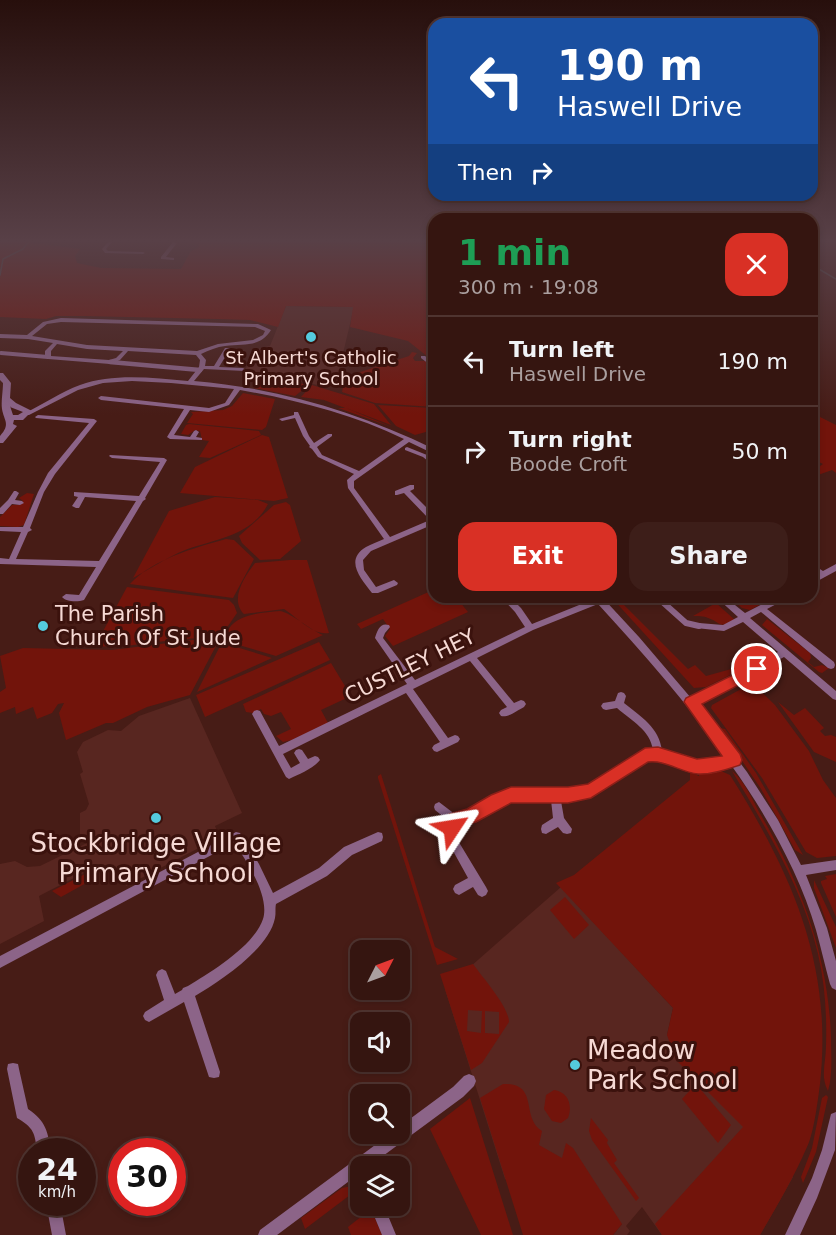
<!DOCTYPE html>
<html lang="en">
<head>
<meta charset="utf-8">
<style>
  :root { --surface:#351510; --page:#3d1e19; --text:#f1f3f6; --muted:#aa9f9f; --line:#4f3430; --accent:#d93025 }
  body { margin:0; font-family:"DejaVu Sans",sans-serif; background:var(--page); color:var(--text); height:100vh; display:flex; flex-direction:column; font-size:22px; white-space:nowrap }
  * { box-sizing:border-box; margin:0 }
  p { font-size:20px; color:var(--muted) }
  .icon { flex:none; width:33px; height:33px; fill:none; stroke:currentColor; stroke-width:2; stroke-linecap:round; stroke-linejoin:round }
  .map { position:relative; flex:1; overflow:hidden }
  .drawer { position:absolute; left:428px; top:213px; width:390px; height:390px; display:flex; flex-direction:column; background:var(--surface); border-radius:18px; box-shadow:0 3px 9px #0003,0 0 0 2px var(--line) }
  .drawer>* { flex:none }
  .banner { position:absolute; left:428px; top:18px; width:390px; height:183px; border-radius:18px; box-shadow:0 3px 9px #0003,0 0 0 2px var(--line); background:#1a4fa0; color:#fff; overflow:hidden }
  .needle { width:39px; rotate:48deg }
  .tools { position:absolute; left:350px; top:940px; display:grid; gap:12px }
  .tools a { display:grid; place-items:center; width:60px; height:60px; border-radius:12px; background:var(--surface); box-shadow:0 3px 9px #0003,0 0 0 2px var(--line); font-size:30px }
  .speed { position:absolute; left:18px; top:1138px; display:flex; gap:12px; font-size:30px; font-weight:700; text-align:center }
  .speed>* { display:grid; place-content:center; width:78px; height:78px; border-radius:50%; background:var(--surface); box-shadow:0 3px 9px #0003,0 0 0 2px var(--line); line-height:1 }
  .speed small { font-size:15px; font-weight:400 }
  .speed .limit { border:9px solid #d22; background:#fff; color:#111 }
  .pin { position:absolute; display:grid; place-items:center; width:51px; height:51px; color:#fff; margin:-26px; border:3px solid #fff; border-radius:50%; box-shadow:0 2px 6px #0007 }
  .me { position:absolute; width:66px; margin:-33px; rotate:57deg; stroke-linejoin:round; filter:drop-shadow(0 0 4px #0008) }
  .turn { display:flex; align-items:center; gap:21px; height:126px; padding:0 30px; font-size:27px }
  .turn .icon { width:78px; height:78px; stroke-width:2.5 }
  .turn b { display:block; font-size:42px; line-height:51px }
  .then { display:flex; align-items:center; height:57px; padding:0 30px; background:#0003; gap:12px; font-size:22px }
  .round { display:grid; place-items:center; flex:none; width:63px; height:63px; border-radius:18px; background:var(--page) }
  .headline { display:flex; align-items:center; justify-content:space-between; height:102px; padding:0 30px }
  h1 { font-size:36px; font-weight:800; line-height:45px; color:#1e9e55 }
  .cta { display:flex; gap:12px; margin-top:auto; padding:12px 30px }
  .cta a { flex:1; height:69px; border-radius:18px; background:var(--accent); color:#fff; font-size:24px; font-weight:800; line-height:69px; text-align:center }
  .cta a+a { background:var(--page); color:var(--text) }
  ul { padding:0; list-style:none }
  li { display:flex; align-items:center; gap:18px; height:90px; padding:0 30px; border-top:2px solid var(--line) }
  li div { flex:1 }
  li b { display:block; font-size:22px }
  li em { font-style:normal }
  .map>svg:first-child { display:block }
  .built { fill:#582620 }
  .green { fill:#72140b; fill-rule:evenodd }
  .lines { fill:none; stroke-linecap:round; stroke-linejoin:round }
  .stream { stroke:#4a4e50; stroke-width:1.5 }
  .pedestrian-far2 { stroke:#8c6488; stroke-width:4 }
  .pedestrian-far1 { stroke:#8c6488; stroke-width:4.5 }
  .pedestrian { stroke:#8c6488; stroke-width:6 }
  .minor { fill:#8c6488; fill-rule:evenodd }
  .tertiary { fill:#8c6488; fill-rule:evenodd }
  .route { fill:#d93025; stroke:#8d1f18; stroke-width:1.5 }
  .poi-dot { fill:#54cadd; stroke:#3b120d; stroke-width:2 }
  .labels { text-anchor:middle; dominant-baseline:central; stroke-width:6; stroke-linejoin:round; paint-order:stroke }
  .far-poi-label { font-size:18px; fill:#f6d9d4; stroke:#3b120d }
  .poi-label { font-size:21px; fill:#f6d9d4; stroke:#3b120d; text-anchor:start }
  .street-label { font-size:21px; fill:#f6d9d4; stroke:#3b120d }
  .near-poi-label { font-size:26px; fill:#f6d9d4; stroke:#3b120d }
</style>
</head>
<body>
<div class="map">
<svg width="836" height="1235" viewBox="0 0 836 1235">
  <rect width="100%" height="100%" fill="#471c16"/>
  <path class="built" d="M286 306 354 307 337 379 318 385 244 372 253 354 260 348 270 346Z
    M190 698 242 813 215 826 219 836 216 839 126 886 120 867 104 874 101 864 39 896 44 921 0 944V864L15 861 27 867 40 866 89 842 80 839V813L86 810 89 804 80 774 83 772 77 752 83 742 108 730 121 731 139 716Z
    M561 887 673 1008 667 1035 793 1177 760 1235H662L642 1207 626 1226 630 1231 627 1235H613L622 1224 505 1179 445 989Z"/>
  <path class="green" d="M0 242H27L80 249 75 256 77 263 101 268 181 269 191 251 199 247 198 243 185 242H433V361L408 341 350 327 353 307 286 306 278 327 250 320 217 319 84 316H56L46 319 0 317Z
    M412 352 417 353 413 358 415 361H425L433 367V407L375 403 342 392 345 377 409 356Z
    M262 376 309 385 295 396 254 388V379Z
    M312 385 374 404 391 425 346 408 392 427 338 408H345L324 400 301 397Z
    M243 393 275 399 266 427 262 430 187 423 193 414 191 412 223 410 232 406Z
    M378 405 433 408V430L415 435 396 426Z
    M812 413 836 425V473L832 470 818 475 816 469 823 464 819 462 812 466Z
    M189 424 259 431 261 435 210 458 199 457 209 441 202 440 200 431 195 430 188 435 181 434 186 425Z
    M262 435 269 437 288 498 274 501 180 493 195 467Z
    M27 493 34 494 24 525 18 527 0 526V517L12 505H20L23 501 19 498Z
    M215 497 258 500 268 504C250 539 209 539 178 553 163 560 148 570 133 578L169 511Z
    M286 502 290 505 301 541 280 559 260 560 242 543 239 536 274 505Z
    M226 539 234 540 254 559 233 598 130 584C153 559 194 548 226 539Z
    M290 560H307L329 633C313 636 297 617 284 609L244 614C229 599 245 576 255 563Z
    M127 587 229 600 234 605 237 613 219 639C177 635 137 649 95 646Z
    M433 590 434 597H456L468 612 393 646 385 636 390 629 383 619 361 629 357 624Z
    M611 597H616L688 669 695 665 706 676 735 668 736 672 706 687 694 688Z
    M729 597H774L750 610 742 608Z
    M716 603 735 620C716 629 723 623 708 618 704 616 697 616 693 616Z
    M280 611C292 613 310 630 323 635L276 656 225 641C227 614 260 613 280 611Z
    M767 619 810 653 811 658 808 662 814 667 822 665 829 668 822 673 819 672 762 625Z
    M201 639 216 641 217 644 190 695 147 707 113 723H106L66 740 59 713 64 703 58 704 52 713 37 719 33 707 16 714 15 707 0 713V692L6 688 0 656 23 648 112 650Z
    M319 642 330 660 205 717 196 695Z
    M223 643 272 658 197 692 221 644Z
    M331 663 351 696 321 710 328 723 292 740 283 742 276 736 291 729 281 712 271 716 264 714 261 709 253 713 246 712 243 704Z
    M752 683 775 705 809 751 823 780 836 798V856L817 858 806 852 762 778 711 708 712 705Z
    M778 702 794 715 805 708 824 728 820 731 825 736 831 735 836 737V762L814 752Z
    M720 728 725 729 756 773 803 855 795 850 761 789Z
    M721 771 730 775C792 874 833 964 820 1084 818 1099 814 1133 807 1147 794 1177 777 1206 760 1235H662L655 1224 743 1127 676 1060 667 1035 673 1008 556 883 574 875 690 780V772L699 776V774Z
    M732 771C746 782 753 802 762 817 802 886 828 956 831 1036 831 1054 833 1074 828 1091 820 1076 826 1062 826 1046 827 1016 825 984 818 954 803 889 766 828 732 771Z
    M381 774 435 947 458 959 437 965 378 778V776Z
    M93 870 88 882 61 897 52 891Z
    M836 874V917L821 883V881L827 879 825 876Z
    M814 880 836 927V948L814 888Z
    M565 897 589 925 574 939 550 910Z
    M473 964C483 978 509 1007 509 1022L482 1063 471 1070 440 974ZM468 1010 482 1011 481 1033 467 1031ZM485 1011 499 1012V1034L485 1033Z
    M503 1084C540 1083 520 1117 542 1131L539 1145 562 1158 566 1143 573 1148 622 1224 613 1235H523L480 1098Z
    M696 1084 731 1125 718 1143 682 1099Z
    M554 1090C568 1092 573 1105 568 1118L561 1123 552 1121 544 1109 546 1095Z
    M826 1095 828 1097 816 1152 803 1183 801 1177 812 1148 822 1098Z
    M470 1098 513 1235H481L430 1129Z
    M591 1118 608 1140 607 1143 617 1160 614 1163 639 1198 636 1201 592 1140 589 1131Z
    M352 1186 358 1189 305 1229 301 1218 342 1188Z
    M371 1209 382 1235H351L348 1227Z"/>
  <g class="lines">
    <path class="stream" d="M812 265 836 279
      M0 275 3 259 23 249 28 242
      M427 349 434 346"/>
    <path class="pedestrian-far2" d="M1 353 48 357"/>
    <path class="pedestrian-far1" d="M110 362 200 370"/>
    <path class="pedestrian" d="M657 597 686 623 699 626"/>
    <path class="minor" d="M108 242H112L106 249 108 251 143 252 145 253 143 254 105 253 102 249Z
      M173 242 177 243 166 257 174 258V260L161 259V257Z
      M61 318 258 324 271 330C260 348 244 343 225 346 217 347 209 350 201 354L206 360 205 366H214L225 348H229L230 349 219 367 243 368 246 370 245 371 204 369 194 381C278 388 358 412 434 449V454L409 442 354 481V488L390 537 430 520 404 493 397 495H395V491L410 485H414V489L410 491 434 515V524L371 551 363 560 364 570 376 587 394 580 398 583 397 585 378 593H372C361 579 344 560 366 547 371 544 378 542 384 539L348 488 347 480 354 474 318 457 312 449 309 447 310 446 303 436 295 418 282 421 279 419 294 415V412H298L309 436 314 443 328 434H332V436L317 447 322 455 359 471 404 439C352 414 296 400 240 390L229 405 209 412 190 410 174 435 190 437 194 431 196 430 199 432 196 437 202 438V440L170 439 167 437 184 409 101 400 98 398 101 396 209 408 225 403 234 389 171 383 132 381 103 383 78 390 29 415H25V413C44 404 61 392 80 385 113 373 153 378 188 381L199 367 200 360 196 355 128 351 120 360 110 364 48 359 45 357V351L53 343 28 339 0 338V334L27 335 43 322ZM61 322 255 327 265 331 263 335 253 340 218 344 197 351 87 345 32 336 47 324ZM57 344 87 349 123 351 116 358 109 360 51 356V351Z
      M421 356H425L434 363V368L421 358Z
      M38 415 94 419 97 421 55 474 44 492 30 528 32 530 28 532 16 559 99 561 136 501 85 497 79 508H76L72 506 78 497 74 496V492L139 496 160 462 112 458 109 456 110 455 164 458 167 460 145 498 146 499 143 501 84 600C78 602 66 602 62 597L66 594 79 595 96 567 0 564V558L9 559 21 532 0 531V527H23L38 492 48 473 89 423 36 418 35 417Z
      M407 447 427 455 434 460V466L423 457 405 450V448Z
      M14 491H16L19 493 15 500 22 501 24 503 20 505 12 504 3 514H0V508L8 500Z
      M812 564 823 571 836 564V571L812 584V578L817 575 812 571Z
      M501 597H510L521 608 532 624 594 599 593 597H602L639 637 691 698 778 652 743 622 724 631 696 628 695 626 696 624 699 623 723 625 738 617 716 597H725L745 613 776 597H787L786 599 767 609 834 662 835 665 834 668 831 669 828 668 761 612 750 618 836 691V700L833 699 784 657 696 704 747 772 778 820 801 865 836 860V870L806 875 827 928 836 961V990L832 988 830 984C825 966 821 948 816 930 800 874 765 812 731 765 718 769 705 772 690 769 676 766 662 756 646 759 637 761 629 768 622 774 602 791 589 801 561 801L564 818 572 829 571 833 567 834 563 833 558 827 546 834 542 833 541 829 542 825 553 818 551 800C538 799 525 798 512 800 494 803 478 817 460 824L457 839 486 887 488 891 486 895 482 897 478 895 473 887 459 895 455 893 453 889 455 885 468 878 447 840 450 822 435 810 434 807 435 804 439 802 456 815C476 809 492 795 512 791 536 786 561 797 585 788 611 779 624 752 653 750 650 730 632 721 617 708L606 710 603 709 601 706 603 703 615 701 618 693 621 692 624 693 626 696 624 703C641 717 659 727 662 751 688 759 698 766 726 758 687 703 643 653 598 604L533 630 477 658 514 703 521 700 524 701 526 704 524 707C518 710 508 718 501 716L499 713 501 710 507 707 470 661 413 689 448 738 455 735 458 736 460 739 458 742 437 752 434 751 432 748 434 745 440 742 406 693 283 754 291 768 300 763 294 753 296 750 299 749 302 750 308 759 315 756 318 757 320 760C313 769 299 774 289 779L286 777 252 714 254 711 257 710 260 711 279 746 407 684 375 638C377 631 380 622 389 625L390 627 385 633 383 638 415 680 525 627 515 612Z
      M236 832 240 833 259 864 273 893 319 868 344 847 378 832 382 833 383 837 382 841 352 855 327 876 276 904C275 908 276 913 275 918 269 949 220 981 195 996L220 1072 219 1077 214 1078 209 1077 184 1002 149 1022 145 1020 143 1016 145 1012 164 1000 156 975 158 971 162 969 166 971 175 994 182 990 183 988 188 986C211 972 254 946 263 919 270 897 247 861 234 843L0 968V956Z
      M13 1063 18 1064 19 1069 28 1109C46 1121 48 1132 51 1152H37C35 1133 34 1128 17 1118L7 1069 8 1064Z
      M469 1074 474 1076 476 1081 474 1086 463 1097 368 1167H360V1173L277 1235H258L260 1230 390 1134H399V1127L453 1087 464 1076Z
      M836 1112 835 1150 817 1198 800 1235H785L812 1178 822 1150 831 1114Z
      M46 1203H60L66 1235H52Z
      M370 1206H384L396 1235H382Z"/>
    <path class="tertiary" d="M0 373H3L11 383 10 398 16 403 32 411 23 420H14L13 424 17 426 3 443H0V436C11 424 4 421 2 409 1 401 3 391 3 383L0 380ZM10 406V407L23 412 18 415H13Z"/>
  </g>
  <linearGradient id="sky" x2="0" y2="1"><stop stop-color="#270f0c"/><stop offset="0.58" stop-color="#584047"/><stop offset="1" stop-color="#584047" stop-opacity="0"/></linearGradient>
  <rect width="836" height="415" fill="url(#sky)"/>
  <path class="route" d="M757 663 762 665 764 669 762 673 702 704 740 754 742 760 740 765C728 769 712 775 698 774 680 772 666 760 648 762L591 798 568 803H511L476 822 462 826 459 834 452 837 446 834 444 828 449 814 467 809 491 795 511 787H568L588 784 645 748 658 747 697 759 722 756 684 702 686 698Z"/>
  <g class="poi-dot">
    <circle cx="311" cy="337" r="6"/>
    <circle cx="43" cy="626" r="6"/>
    <circle cx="156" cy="818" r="6"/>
    <circle cx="575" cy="1065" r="6"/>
  </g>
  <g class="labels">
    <g class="far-poi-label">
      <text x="311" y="357">St Albert's Catholic<tspan x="311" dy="21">Primary School</tspan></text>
    </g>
    <g class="poi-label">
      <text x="55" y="614">The Parish<tspan x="55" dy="24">Church Of St Jude</tspan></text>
    </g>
    <g class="street-label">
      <text transform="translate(410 666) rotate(-26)">CUSTLEY HEY</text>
    </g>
    <g class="near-poi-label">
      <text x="156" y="843">Stockbridge Village<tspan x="156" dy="30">Primary School</tspan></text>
      <text x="587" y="1050" text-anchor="start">Meadow<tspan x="587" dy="30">Park School</tspan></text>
    </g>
  </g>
</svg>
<div class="tools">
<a><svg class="needle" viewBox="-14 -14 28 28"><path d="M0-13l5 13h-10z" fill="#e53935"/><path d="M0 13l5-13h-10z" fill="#aa9f9f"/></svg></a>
<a><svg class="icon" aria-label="sound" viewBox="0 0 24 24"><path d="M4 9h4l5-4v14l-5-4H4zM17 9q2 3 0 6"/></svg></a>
<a><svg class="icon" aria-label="search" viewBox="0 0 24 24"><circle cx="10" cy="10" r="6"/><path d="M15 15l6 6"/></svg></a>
<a><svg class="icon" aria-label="layers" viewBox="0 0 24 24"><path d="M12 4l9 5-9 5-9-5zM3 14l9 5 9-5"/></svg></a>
</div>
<div class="speed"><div>24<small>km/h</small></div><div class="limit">30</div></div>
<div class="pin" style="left:757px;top:669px;background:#d93025"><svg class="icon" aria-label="arrive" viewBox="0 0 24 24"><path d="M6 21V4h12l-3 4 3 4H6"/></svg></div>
<svg class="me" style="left:452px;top:828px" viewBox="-20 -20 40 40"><path d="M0-17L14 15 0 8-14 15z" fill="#d93025" stroke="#fff" stroke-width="4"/></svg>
<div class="banner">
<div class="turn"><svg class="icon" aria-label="left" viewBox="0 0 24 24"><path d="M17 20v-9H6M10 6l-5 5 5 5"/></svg><div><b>190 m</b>Haswell Drive</div></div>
<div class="then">Then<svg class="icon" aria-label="right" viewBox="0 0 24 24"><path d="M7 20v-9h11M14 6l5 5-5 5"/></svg></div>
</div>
<section class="drawer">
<div class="headline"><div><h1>1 min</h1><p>300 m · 19:08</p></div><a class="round" style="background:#d93025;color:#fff"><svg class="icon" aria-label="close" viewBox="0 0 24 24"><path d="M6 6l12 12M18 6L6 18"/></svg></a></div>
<ul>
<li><svg class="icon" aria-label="left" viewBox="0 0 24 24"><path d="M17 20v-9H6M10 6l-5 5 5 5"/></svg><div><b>Turn left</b><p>Haswell Drive</p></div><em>190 m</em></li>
<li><svg class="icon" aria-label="right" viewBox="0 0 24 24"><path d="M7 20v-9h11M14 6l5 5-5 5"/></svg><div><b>Turn right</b><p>Boode Croft</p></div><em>50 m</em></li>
</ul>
<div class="cta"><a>Exit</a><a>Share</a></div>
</section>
</div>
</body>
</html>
